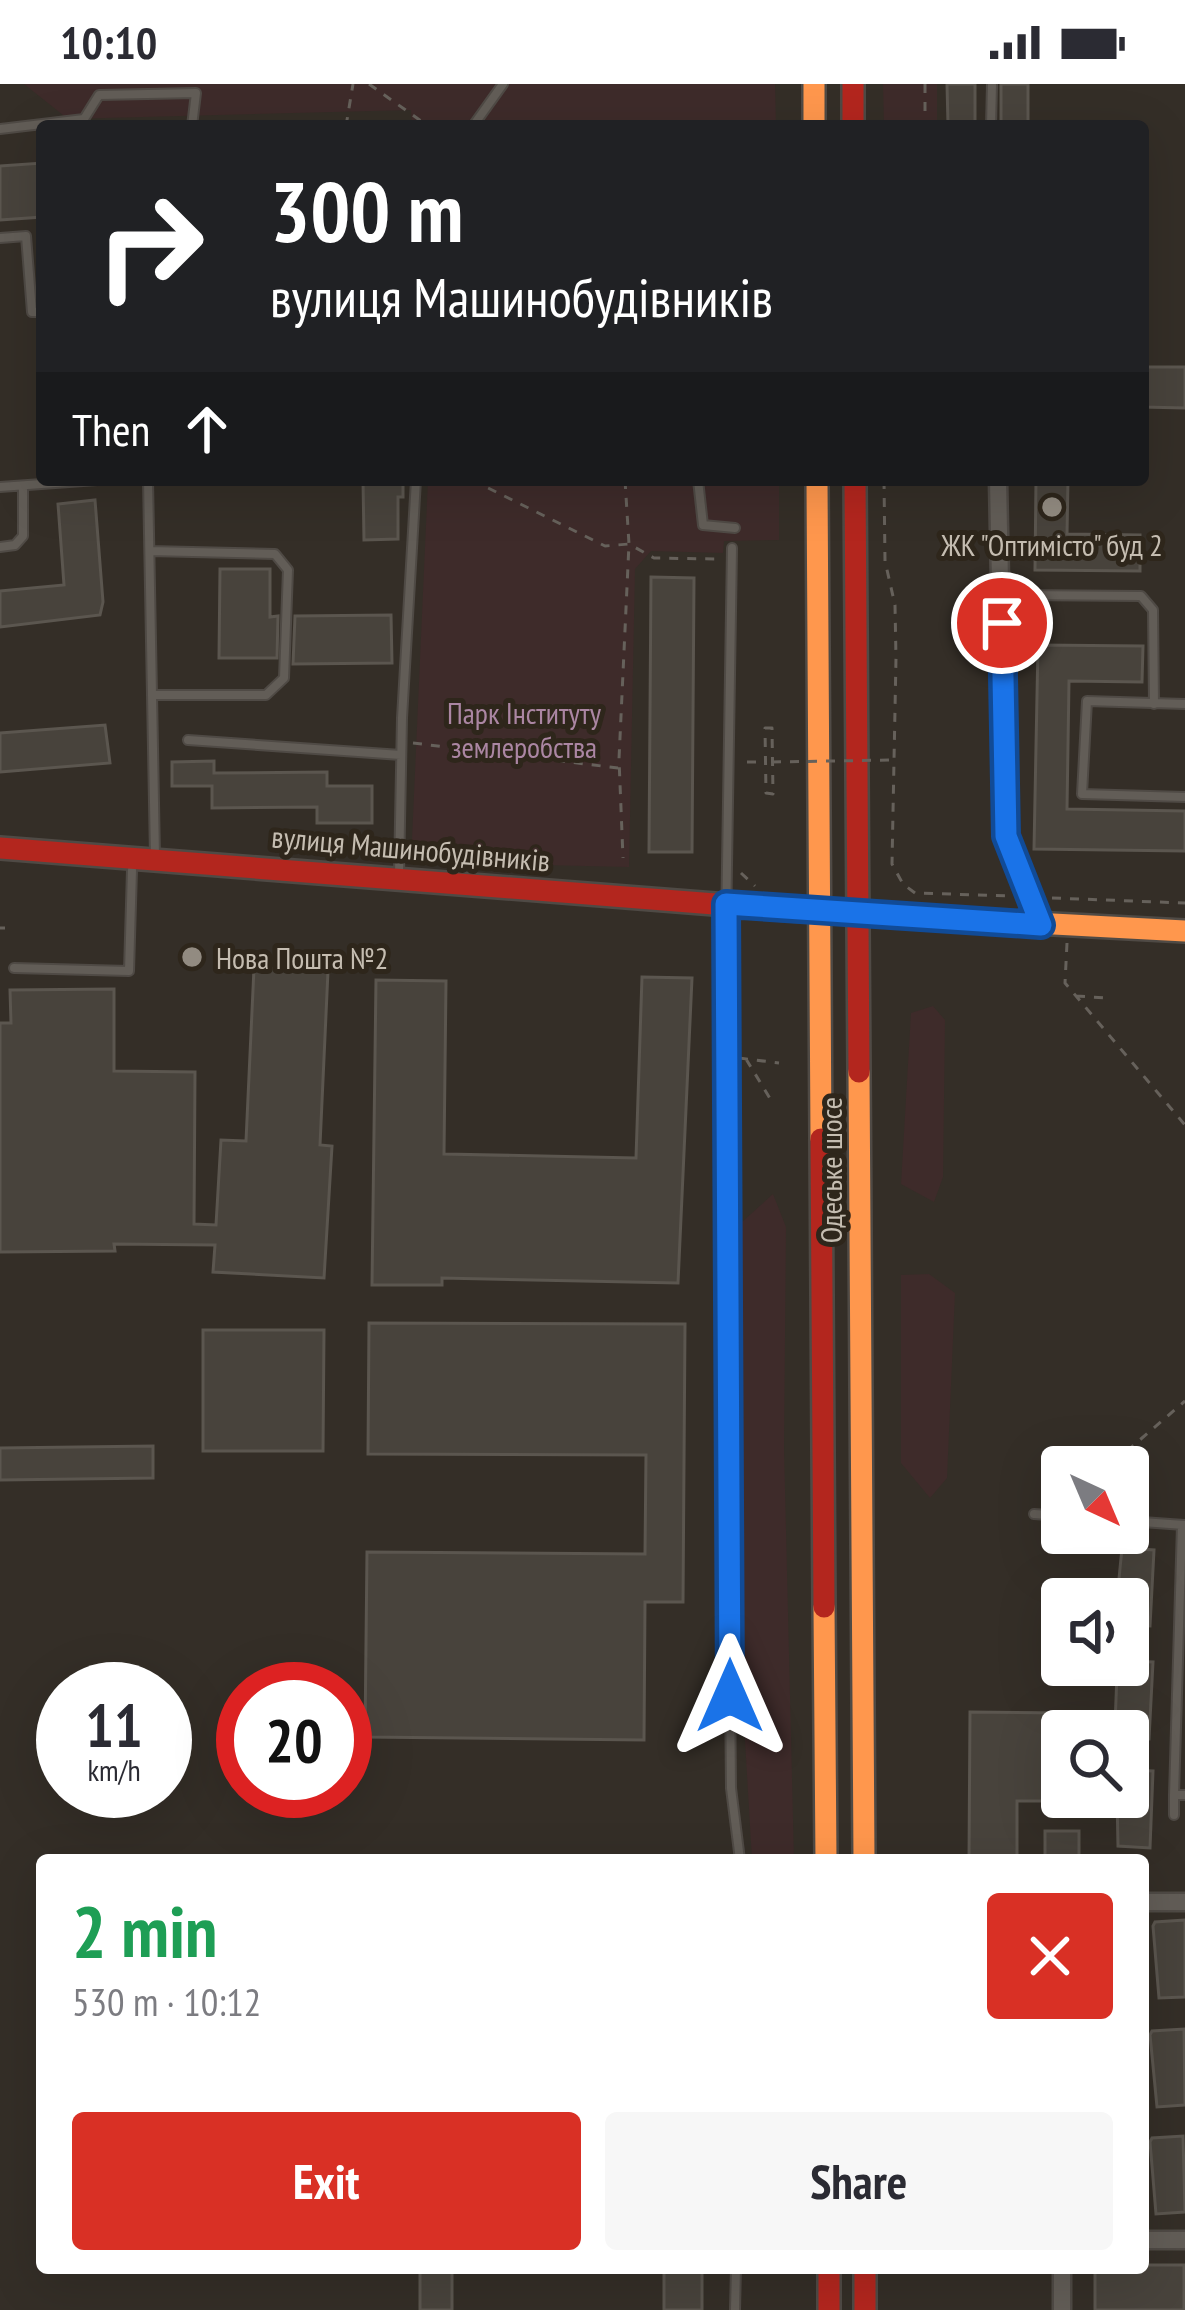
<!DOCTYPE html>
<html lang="en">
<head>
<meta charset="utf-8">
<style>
  :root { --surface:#fff; --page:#f7f7f7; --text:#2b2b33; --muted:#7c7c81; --accent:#d93025 }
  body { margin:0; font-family:"PT Sans Narrow",sans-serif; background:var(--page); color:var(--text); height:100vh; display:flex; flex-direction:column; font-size:45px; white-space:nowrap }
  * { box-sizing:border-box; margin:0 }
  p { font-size:39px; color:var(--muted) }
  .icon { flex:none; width:66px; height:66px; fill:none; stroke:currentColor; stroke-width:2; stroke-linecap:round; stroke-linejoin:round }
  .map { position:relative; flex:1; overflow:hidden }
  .sheet { position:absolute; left:36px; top:1770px; width:1113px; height:420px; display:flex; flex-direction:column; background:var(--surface); border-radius:12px; box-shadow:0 12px 48px #0002 }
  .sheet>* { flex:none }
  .top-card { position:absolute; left:36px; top:36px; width:1113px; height:366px; border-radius:12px; box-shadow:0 12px 48px #0002; background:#202124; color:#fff; overflow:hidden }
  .needle { width:78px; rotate:136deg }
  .controls { position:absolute; left:1041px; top:1362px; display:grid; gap:24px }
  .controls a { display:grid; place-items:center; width:108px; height:108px; border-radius:12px; background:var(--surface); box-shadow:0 12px 48px #0002; font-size:60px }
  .speed { position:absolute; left:36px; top:1578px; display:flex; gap:24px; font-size:60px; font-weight:700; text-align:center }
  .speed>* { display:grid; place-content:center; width:156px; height:156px; border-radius:50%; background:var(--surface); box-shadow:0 12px 48px #0002; line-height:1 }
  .speed small { font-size:30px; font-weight:400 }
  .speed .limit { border:18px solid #d22; background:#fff; color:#111 }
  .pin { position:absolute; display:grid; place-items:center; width:102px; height:102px; color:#fff; margin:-51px; border:6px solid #fff; border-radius:50%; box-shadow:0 3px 12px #0007 }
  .me { position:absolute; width:132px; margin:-66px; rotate:0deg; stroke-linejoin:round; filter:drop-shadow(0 0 9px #0008) }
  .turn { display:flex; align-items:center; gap:42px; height:252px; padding:0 36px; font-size:54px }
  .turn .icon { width:156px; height:156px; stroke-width:2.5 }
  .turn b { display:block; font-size:84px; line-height:102px }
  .then { display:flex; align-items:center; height:114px; padding:0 36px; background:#0003; gap:24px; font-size:45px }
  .round { display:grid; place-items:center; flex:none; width:126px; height:126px; border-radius:12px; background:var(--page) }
  .head { display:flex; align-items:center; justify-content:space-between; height:204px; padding:0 36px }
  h1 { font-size:72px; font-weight:600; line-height:90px; color:#1e9e55 }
  .cta { display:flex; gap:24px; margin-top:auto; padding:24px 36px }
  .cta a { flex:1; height:138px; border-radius:12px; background:var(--accent); color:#fff; font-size:48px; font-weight:600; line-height:138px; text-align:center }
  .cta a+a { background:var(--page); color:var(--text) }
  .status { display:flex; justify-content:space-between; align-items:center; height:84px; padding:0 60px; background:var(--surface); direction:ltr }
  .status svg { height:33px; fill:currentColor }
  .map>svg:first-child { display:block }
  .green { fill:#3e2b2a }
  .building { fill:#48433c; stroke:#5b564f; stroke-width:3 }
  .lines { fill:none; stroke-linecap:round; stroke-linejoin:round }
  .lane-casing { stroke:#4f4a45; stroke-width:12 }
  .street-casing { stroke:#4f4a45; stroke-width:21 }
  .slow-casing { stroke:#4f4a45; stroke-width:26 }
  .jam-casing { stroke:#4f4a45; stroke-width:26 }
  .path { stroke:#66615b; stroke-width:3; stroke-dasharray:9 9; stroke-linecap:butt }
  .lane { stroke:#625d57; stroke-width:8 }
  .street { stroke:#625d57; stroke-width:16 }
  .slow { stroke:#ff974d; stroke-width:21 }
  .jam { stroke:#b3261e; stroke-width:21 }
  .path-bridge { stroke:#66615b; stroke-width:3; stroke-dasharray:9 9; stroke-linecap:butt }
  .route-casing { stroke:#114b97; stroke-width:30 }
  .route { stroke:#1a73e8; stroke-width:21 }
  .poi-dot { fill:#928b81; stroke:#2e261b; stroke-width:4.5 }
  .labels { text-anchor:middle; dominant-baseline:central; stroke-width:10; stroke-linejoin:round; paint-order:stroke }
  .poi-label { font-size:30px; fill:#c5bdb1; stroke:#2e261b }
  .park-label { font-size:30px; fill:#ab86a3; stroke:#2e261b }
  .street-label { font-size:30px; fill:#c5bdb1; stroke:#2e261b }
</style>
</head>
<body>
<div class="status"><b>10:10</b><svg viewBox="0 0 49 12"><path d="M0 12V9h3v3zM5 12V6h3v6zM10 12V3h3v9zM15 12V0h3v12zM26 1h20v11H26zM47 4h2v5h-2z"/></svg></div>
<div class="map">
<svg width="1185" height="2226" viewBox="0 0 1185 2226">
  <rect width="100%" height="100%" fill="#342e27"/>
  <path class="green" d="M24 0H775L776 42H412L411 26 68 35Z
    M883 0H937V42H884Z
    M428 396H779V456L724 457 723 469 651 467 635 485 629 783 411 778Z
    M933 922 945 936 943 1093 934 1118 901 1100 911 929Z
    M773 1110 786 1143 784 1364 794 1776H752L737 1520 742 1138Z
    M929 1190 955 1209 947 1394 930 1414 901 1379V1191Z"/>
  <path class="building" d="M947 0H975V39L948 40Z
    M1001 0H1028V42H1001Z
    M42 79V133L0 136V82Z
    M1143 283H1185V324L1143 323Z
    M363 396H403V413H398V455L364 456Z
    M1036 396H1068L1067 450 1140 451V487L1035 486Z
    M95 416 103 518 100 531 0 543V507L64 501 58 420Z
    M220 485H270V533L278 532 277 574H219Z
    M651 493 694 494 692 768H649Z
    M391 531 392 579 293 580 295 532Z
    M1038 561 1143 562 1142 598 1069 597 1067 725 1185 727V767L1034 765Z
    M105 641 110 679 0 688V649Z
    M214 677V689L327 688V702H372V739H317V723L212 724V702H172V678Z
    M254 884 328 887 320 1061 332 1062 324 1194 213 1188 215 1161 114 1160 115 1167 0 1168V939H11L10 906 114 905V987L195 988 194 1140 216 1141 221 1056 246 1057Z
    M642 893 692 894 678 1199 442 1194V1201H372L376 896 446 897 444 1070 636 1074Z
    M369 1239 685 1240 683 1518H645L644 1656 365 1653 367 1468 645 1470 646 1371 368 1370Z
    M203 1246H324L323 1367H203Z
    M153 1362V1394L0 1396V1364Z
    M1122 1464 1154 1466 1150 1542 1128 1541V1515H1117Z
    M1128 1577 1153 1578 1149 1655 1128 1654V1647H1118L1115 1641 1117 1590Z
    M970 1628 1063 1629 1062 1717H1017V1776H969Z
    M1128 1686 1153 1687 1150 1764 1118 1762 1117 1713H1128Z
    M1045 1747H1079V1776H1045Z
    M1185 1836V1913L1159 1914 1153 1842 1155 1838Z
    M1184 1945 1185 2021 1157 2023 1150 1951 1152 1947Z
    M1183 2052 1185 2128 1156 2130 1150 2058 1152 2054Z
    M1147 2181H1184V2226H1095V2184Z
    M420 2184H452V2226H420Z
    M664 2184H702V2226H664Z"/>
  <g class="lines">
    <g class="lane-casing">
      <path id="lane" d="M473 42 503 0
        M991 42 992 0
        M0 45 84 35 99 11 196 9 192 42
        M0 154 26 152 32 228H42
        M148 396 155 772
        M698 396 703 441 735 444
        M0 403 97 396
        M0 463 15 461 23 452V402
        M732 464 724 972 731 1704 740 1776
        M150 467 275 470 288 486 284 594 266 611H152
        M1002 511 1141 512 1153 526 1154 620
        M1185 620 1087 617 1082 710 1185 713
        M188 656 401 671
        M399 790 402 634 416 396
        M14 884 129 887 132 786
        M1034 1430 1062 1432
        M1128 1437 1184 1441
        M1182 1441 1174 1711H1185
        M1174 1711V1731
        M735 2226 736 2184"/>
    </g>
    <g class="street-casing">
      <path id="street" d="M998 396 1005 752 1041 840
        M1143 1818H1185
        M1143 2156H1185
        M1062 2226V2184"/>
    </g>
    <g class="slow-casing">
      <path id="slow" d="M814 0V42
        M817 396 821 1055
        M791 826 1185 847
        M859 988 864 1776
        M824 1523 826 1776"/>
    </g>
    <g class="jam-casing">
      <path id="jam" d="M853 0V42
        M855 396 859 988
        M0 764 791 826
        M821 1055 824 1523
        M829 2184V2226
        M865 2184V2226"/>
    </g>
    <path class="path" d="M369 0 428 42
      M925 0V42
      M346 42 353 0
      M472 396 605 462 629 460 619 675 623 774
      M625 396 629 460 654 474 717 475
      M884 396 885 477 895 521 896 574 892 780 903 800 915 809 1012 812
      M765 644H772L773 710 766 709Z
      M413 659 618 684
      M747 678H763
      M741 789 755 802
      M1052 814 1185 819
      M0 844H5
      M1067 859 1065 899 1185 1041
      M1076 912 1106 914
      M739 974 779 979
      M746 975 774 1021
      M1113 1379 1185 1317"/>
    <use href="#lane" class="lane"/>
    <use href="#street" class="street"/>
    <use href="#slow" class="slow"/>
    <use href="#jam" class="jam"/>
    <path class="path-bridge" d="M772 678 892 676"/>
  </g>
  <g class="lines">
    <g class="route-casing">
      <path id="route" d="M730 1612 726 820 1041 841 1006 752 1002 539"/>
    </g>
    <use href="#route" class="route"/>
  </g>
  <g class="poi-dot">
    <circle cx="1052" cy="423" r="12"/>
    <circle cx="192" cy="873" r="12"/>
  </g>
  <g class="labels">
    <g class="poi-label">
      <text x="1052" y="460">ЖК "Оптимісто" буд 2</text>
      <text x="216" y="873" text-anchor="start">Нова Пошта №2</text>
    </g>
    <g class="park-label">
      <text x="524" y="628">Парк Інституту<tspan x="524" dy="34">землеробства</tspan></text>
    </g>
    <g class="street-label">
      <text transform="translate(411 764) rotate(5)">вулиця Машинобудівників</text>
      <text transform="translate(830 1086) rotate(-90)">Одеське шосе</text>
    </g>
  </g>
</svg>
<div class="controls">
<a><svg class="needle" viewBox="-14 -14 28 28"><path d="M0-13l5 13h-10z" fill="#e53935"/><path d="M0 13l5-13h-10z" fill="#7c7c81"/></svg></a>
<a><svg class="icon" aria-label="sound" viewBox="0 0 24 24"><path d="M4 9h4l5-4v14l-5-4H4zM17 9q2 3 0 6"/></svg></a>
<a><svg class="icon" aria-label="search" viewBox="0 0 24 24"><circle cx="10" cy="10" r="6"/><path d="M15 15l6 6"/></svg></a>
</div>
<div class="speed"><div>11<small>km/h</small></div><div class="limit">20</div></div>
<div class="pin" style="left:1002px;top:539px;background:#d93025"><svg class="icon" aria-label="arrive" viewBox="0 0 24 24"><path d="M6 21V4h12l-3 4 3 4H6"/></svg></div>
<svg class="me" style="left:730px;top:1612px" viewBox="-20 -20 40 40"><path d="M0-17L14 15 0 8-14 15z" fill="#1a73e8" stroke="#fff" stroke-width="4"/></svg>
<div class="top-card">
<div class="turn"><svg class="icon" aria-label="right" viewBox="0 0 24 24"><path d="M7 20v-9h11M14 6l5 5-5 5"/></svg><div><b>300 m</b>вулиця Машинобудівників</div></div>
<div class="then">Then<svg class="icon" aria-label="ahead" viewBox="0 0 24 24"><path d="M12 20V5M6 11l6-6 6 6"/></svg></div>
</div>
<section class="sheet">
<div class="head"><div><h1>2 min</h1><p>530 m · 10:12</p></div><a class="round" style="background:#d93025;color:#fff"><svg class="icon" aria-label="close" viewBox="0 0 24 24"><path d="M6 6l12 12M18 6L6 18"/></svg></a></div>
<div class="cta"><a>Exit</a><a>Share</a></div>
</section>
</div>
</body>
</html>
